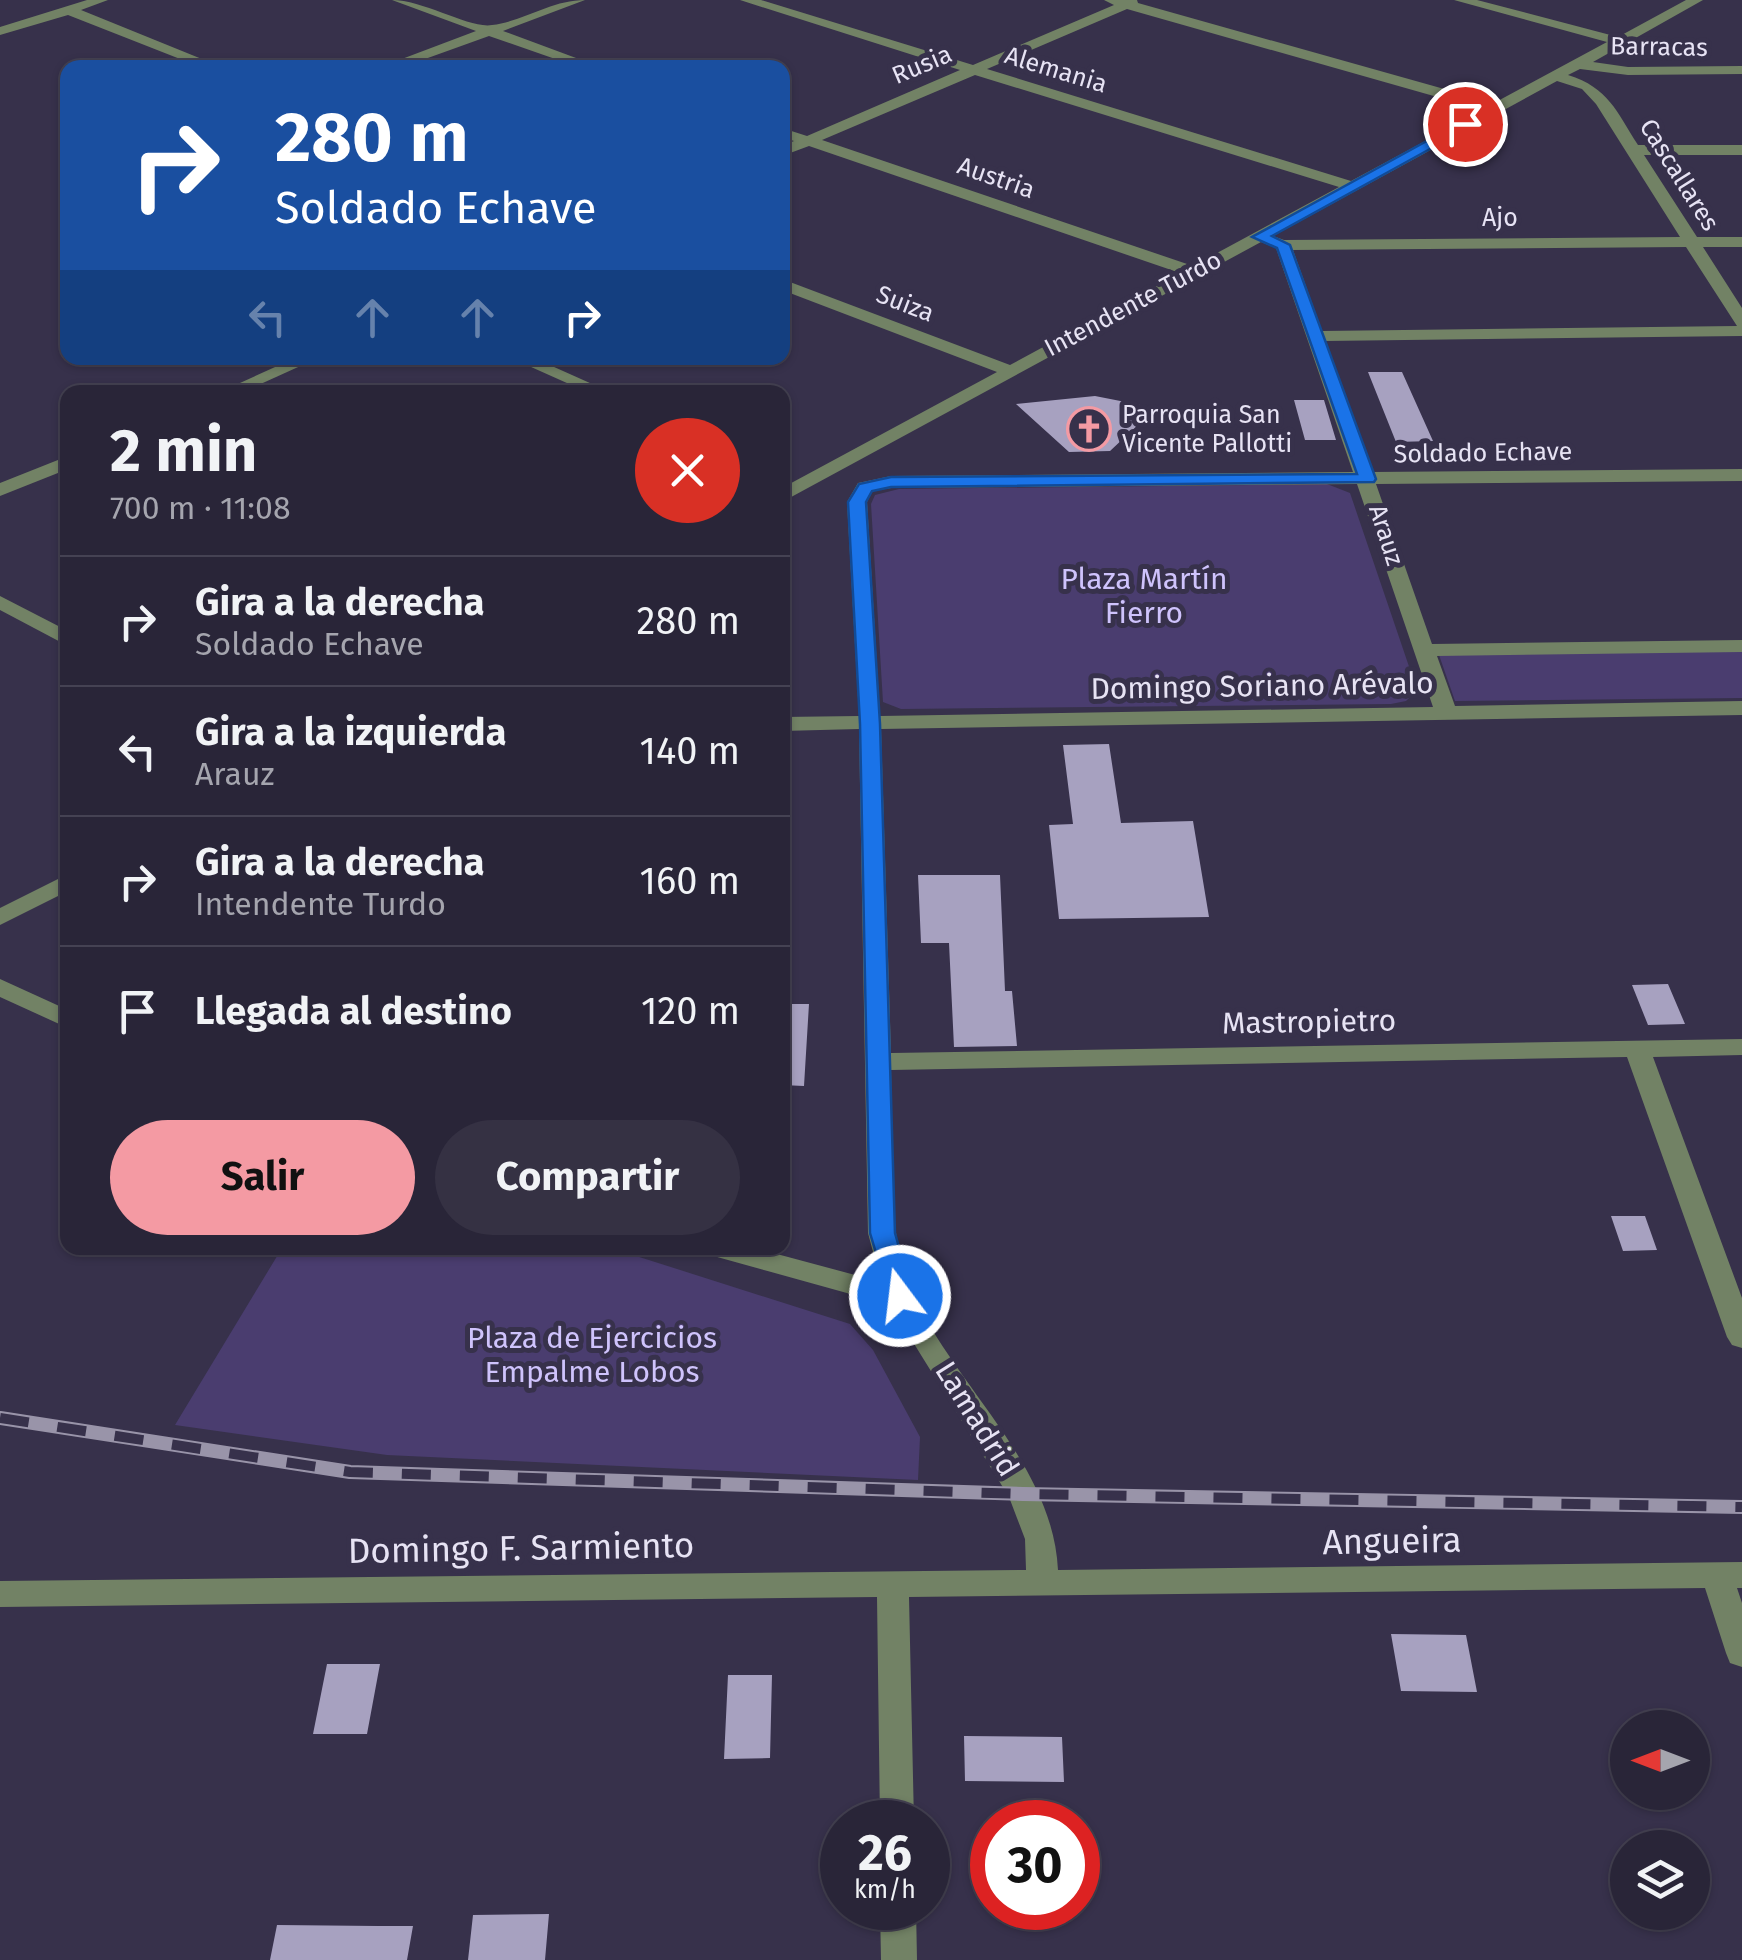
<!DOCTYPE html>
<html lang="es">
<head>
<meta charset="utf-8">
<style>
  :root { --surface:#292538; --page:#353143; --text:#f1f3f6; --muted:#a5a5ae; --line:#454253; --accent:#f49aa3 }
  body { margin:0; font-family:"Fira Sans",sans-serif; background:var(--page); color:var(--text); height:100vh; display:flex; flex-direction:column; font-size:38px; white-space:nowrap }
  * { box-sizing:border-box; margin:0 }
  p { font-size:32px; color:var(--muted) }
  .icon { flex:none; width:55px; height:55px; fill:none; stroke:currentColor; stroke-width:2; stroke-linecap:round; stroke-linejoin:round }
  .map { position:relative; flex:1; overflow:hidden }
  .sheet { position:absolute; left:60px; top:385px; width:730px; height:870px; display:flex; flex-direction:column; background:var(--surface); border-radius:20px; box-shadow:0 2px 8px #0004,0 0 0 2px var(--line) }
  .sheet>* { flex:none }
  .banner { position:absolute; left:60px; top:60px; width:730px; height:305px; border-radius:20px; box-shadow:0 2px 8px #0004,0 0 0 2px var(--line); background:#1a4fa0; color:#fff; overflow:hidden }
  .needle { width:65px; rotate:270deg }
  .tools { position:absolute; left:1610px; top:1710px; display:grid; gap:20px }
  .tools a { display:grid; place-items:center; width:100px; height:100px; border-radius:50%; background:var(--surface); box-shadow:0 2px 8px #0004,0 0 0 2px var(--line); font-size:50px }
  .speed { position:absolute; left:820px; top:1800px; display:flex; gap:20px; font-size:50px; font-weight:700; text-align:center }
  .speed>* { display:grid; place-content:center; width:130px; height:130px; border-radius:50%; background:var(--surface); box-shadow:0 2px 8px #0004,0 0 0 2px var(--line); line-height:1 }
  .speed small { font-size:25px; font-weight:400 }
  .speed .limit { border:15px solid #d22; background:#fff; color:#111 }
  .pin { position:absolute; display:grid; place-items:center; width:85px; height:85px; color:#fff; margin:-42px; border:5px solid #fff; border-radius:50%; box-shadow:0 2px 10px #0007 }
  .me { position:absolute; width:110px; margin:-55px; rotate:345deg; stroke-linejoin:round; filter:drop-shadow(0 0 8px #0008) }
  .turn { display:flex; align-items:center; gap:35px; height:210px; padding:0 50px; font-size:45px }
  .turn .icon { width:130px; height:130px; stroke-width:2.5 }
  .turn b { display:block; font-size:70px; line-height:85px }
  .lanes { display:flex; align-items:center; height:95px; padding:0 50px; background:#0003; justify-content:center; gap:50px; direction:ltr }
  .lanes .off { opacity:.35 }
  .round { display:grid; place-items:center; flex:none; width:105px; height:105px; border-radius:52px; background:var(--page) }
  .headline { display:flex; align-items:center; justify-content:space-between; height:170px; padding:0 50px }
  h1 { font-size:60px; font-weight:700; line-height:75px }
  .action { display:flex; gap:20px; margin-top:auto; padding:20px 50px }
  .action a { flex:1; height:115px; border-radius:60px; background:var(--accent); color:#111; font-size:40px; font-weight:700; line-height:115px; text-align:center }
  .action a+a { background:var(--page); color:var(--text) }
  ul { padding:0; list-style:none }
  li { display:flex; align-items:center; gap:30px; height:130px; padding:0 50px; border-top:2px solid var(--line) }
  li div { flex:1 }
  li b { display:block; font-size:38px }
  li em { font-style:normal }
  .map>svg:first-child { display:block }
  .green { fill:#4a3d6f }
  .building { fill:#a7a1c0 }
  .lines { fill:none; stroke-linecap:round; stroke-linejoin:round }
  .minor { fill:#728265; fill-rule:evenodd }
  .rail-casing { stroke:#9994a9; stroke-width:14 }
  .rail { stroke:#37314b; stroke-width:10; stroke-dasharray:29; stroke-linecap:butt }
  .route { fill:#1a73e8; stroke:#114b97; stroke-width:2.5 }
  .labels { text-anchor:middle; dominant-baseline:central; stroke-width:10; stroke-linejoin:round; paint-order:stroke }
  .far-street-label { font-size:25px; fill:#e7e3f4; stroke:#37314b }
  .far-poi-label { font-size:25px; fill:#e7e3f4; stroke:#37314b; text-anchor:start }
  .park-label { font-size:30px; fill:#cfc3fc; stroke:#37314b }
  .street-label { font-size:30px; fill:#e7e3f4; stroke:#37314b }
  .near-street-label { font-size:35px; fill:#e7e3f4; stroke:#37314b }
</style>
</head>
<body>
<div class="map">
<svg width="1742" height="1960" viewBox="0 0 1742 1960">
  <rect width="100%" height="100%" fill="#37314b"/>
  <path class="green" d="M1327 484 1350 493 1417 690 1406 701 1391 704 901 709 883 702 871 504 875 495 899 489Z
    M1742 646V698L1455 701 1438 652Z
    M282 1248H611L850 1324 873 1350 920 1437 918 1480 387 1455 175 1425Z"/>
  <path class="building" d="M1368 372H1402L1433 441 1396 442Z
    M1095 396 1156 408 1110 451 1069 452 1016 404Z
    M1294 400H1324L1336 440H1305Z
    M1109 744 1121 823 1193 821 1209 917 1059 919 1049 825 1073 824 1063 745Z
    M918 875H1000L1005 991H1012L1017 1046 954 1047 949 943H921Z
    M1668 984 1685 1024 1648 1025 1632 985Z
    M782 1004H809L804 1086 782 1085Z
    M1611 1216H1645L1657 1250 1623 1251Z
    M1391 1634 1466 1635 1477 1692 1401 1691Z
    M327 1664H380L367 1734H313Z
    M728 1675H772L770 1758 724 1759Z
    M964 1736 1062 1737 1064 1782 965 1781Z
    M549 1914 545 1960H468L473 1915Z
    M277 1925 378 1926H413L407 1960H270Z"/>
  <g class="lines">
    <path class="minor" d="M87 0H108L81 10 224 68H203L68 15 0 35V27Z
      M392 0C424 0 470 29 492 25 525 21 551 0 585 0L503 31 603 68H581L489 36 400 68H378L476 31Z
      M740 0H761L973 65 1114 5 1104 0H1137L1138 3 1494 103 1607 42 1454 0H1477L1618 37 1686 0H1703L1593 62 1628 67 1742 66V74L1628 75 1580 69 1568 75C1609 88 1616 111 1638 145H1742V155H1644L1697 237H1742V247H1703L1742 308V336L1325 341 1372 472 1742 469V481L1376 484 1432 644 1742 640V652L1437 656 1455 706 1742 701V715L881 729 891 1053 1742 1039V1055L1653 1057 1742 1298V1348L1732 1345 1727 1337 1627 1057 891 1070C893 1143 883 1229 914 1296 957 1388 1053 1465 1058 1570L1742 1562V1588H1737L1742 1603V1667L1730 1663 1726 1653 1705 1588 909 1597 914 1822H880L877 1597 0 1607V1581L1026 1570 1025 1539 1009 1497 890 1305 710 1255 706 1248H755L881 1282 868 1233 859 729 782 731V717L859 716 847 502 858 483 891 476 1353 472 1276 248 1261 242 782 502V488L997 372 782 290V279L1010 365 1180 273 809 146 782 156V146L794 141 782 137V128L807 136 960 70ZM1127 9 1483 110 1351 181 987 69ZM975 75 1339 187 1193 266 822 140ZM1557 81 1582 89 1596 104 1680 237 1284 240 1273 236ZM1686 247 1737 326 1322 331 1293 250ZM1357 484 1433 707 880 716 867 502 872 491 891 488Z
      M295 358H318L243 392H220Z
      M511 358H534L610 392H587Z
      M68 456V469L0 496V483Z
      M0 596 68 631V646L0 610Z
      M68 874V891L0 925V908Z
      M0 979 68 1010V1028L0 997Z
      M880 1908H916L917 1960H881Z"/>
    <g class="rail-casing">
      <path id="rail" d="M0 1418 350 1472 1023 1494 1742 1507"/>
    </g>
    <use href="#rail" class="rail"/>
  </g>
  <path class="route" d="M1465 120 1470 121V127L1272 236 1290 245 1376 479 1374 482 891 487 872 491 866 502 880 724 895 1233 913 1296 909 1303H891L870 1233 860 724 848 502 859 484 891 477 1357 474 1277 248 1252 237Z"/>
  <defs>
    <g id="church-ring" transform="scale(2.25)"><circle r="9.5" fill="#37314b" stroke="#f49aa3" stroke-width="1.5"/><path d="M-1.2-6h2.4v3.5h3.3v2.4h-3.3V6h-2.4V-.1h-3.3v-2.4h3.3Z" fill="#f49aa3"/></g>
  </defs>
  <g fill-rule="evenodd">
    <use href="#church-ring" x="1089" y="429"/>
  </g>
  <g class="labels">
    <g class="far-street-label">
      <text transform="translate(1659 47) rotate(1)">Barracas</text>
      <text transform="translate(922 65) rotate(-23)">Rusia</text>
      <text transform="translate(1056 70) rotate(17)">Alemania</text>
      <text transform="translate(1679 175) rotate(58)">Cascallares</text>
      <text transform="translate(996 178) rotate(19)">Austria</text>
      <text x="1500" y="218">Ajo</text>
      <text transform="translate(905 304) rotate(21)">Suiza</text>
      <text transform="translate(1133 304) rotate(-28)">Intendente Turdo</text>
      <text transform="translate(1483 453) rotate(-1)">Soldado Echave</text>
      <text transform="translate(1386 535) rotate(72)">Arauz</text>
    </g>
    <g class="far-poi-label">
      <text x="1122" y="415">Parroquia San<tspan x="1122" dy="29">Vicente Pallotti</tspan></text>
    </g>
    <g class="park-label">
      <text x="1144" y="579">Plaza Martín<tspan x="1144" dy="34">Fierro</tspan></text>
      <text x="592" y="1338">Plaza de Ejercicios<tspan x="592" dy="34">Empalme Lobos</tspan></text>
    </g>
    <g class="street-label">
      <text transform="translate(1262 686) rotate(-1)">Domingo Soriano Arévalo</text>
      <text transform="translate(1309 1022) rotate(-1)">Mastropietro</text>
      <text transform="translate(977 1419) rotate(58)">Lamadrid</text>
    </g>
    <g class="near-street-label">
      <text transform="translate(1392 1541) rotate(-1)">Angueira</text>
      <text transform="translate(521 1548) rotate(-1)">Domingo F. Sarmiento</text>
    </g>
  </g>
</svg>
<div class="tools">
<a><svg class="needle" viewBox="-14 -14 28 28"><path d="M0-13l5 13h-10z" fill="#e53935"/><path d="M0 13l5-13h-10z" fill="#a5a5ae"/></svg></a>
<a><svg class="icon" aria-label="layers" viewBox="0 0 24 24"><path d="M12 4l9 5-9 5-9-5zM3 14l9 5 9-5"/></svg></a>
</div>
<div class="speed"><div>26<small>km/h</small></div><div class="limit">30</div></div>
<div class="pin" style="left:1465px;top:124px;background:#d93025"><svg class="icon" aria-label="arrive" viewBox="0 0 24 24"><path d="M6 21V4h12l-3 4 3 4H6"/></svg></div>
<svg class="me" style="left:900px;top:1296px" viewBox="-20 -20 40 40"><circle r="17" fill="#1a73e8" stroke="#fff" stroke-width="3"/><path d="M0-11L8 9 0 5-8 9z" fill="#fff"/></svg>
<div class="banner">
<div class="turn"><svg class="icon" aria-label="right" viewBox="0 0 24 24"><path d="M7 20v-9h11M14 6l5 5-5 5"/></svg><div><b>280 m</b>Soldado Echave</div></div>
<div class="lanes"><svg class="icon off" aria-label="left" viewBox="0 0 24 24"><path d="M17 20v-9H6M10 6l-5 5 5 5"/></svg><svg class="icon off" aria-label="ahead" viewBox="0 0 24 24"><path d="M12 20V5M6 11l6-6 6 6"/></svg><svg class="icon off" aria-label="ahead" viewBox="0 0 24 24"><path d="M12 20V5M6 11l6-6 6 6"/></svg><svg class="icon" aria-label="right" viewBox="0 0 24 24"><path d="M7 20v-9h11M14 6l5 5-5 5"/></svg></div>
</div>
<section class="sheet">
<div class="headline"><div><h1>2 min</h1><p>700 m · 11:08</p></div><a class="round" style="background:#d93025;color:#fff"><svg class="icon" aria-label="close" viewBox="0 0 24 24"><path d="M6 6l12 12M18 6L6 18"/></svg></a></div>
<ul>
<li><svg class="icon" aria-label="right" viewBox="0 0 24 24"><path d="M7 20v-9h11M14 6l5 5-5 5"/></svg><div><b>Gira a la derecha</b><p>Soldado Echave</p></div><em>280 m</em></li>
<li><svg class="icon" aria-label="left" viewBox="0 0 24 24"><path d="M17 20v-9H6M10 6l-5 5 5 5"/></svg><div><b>Gira a la izquierda</b><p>Arauz</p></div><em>140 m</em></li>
<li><svg class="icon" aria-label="right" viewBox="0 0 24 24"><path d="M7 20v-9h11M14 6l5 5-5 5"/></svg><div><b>Gira a la derecha</b><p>Intendente Turdo</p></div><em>160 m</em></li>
<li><svg class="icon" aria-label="arrive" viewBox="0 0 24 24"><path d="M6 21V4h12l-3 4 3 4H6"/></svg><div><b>Llegada al destino</b></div><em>120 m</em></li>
</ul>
<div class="action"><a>Salir</a><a>Compartir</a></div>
</section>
</div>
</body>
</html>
